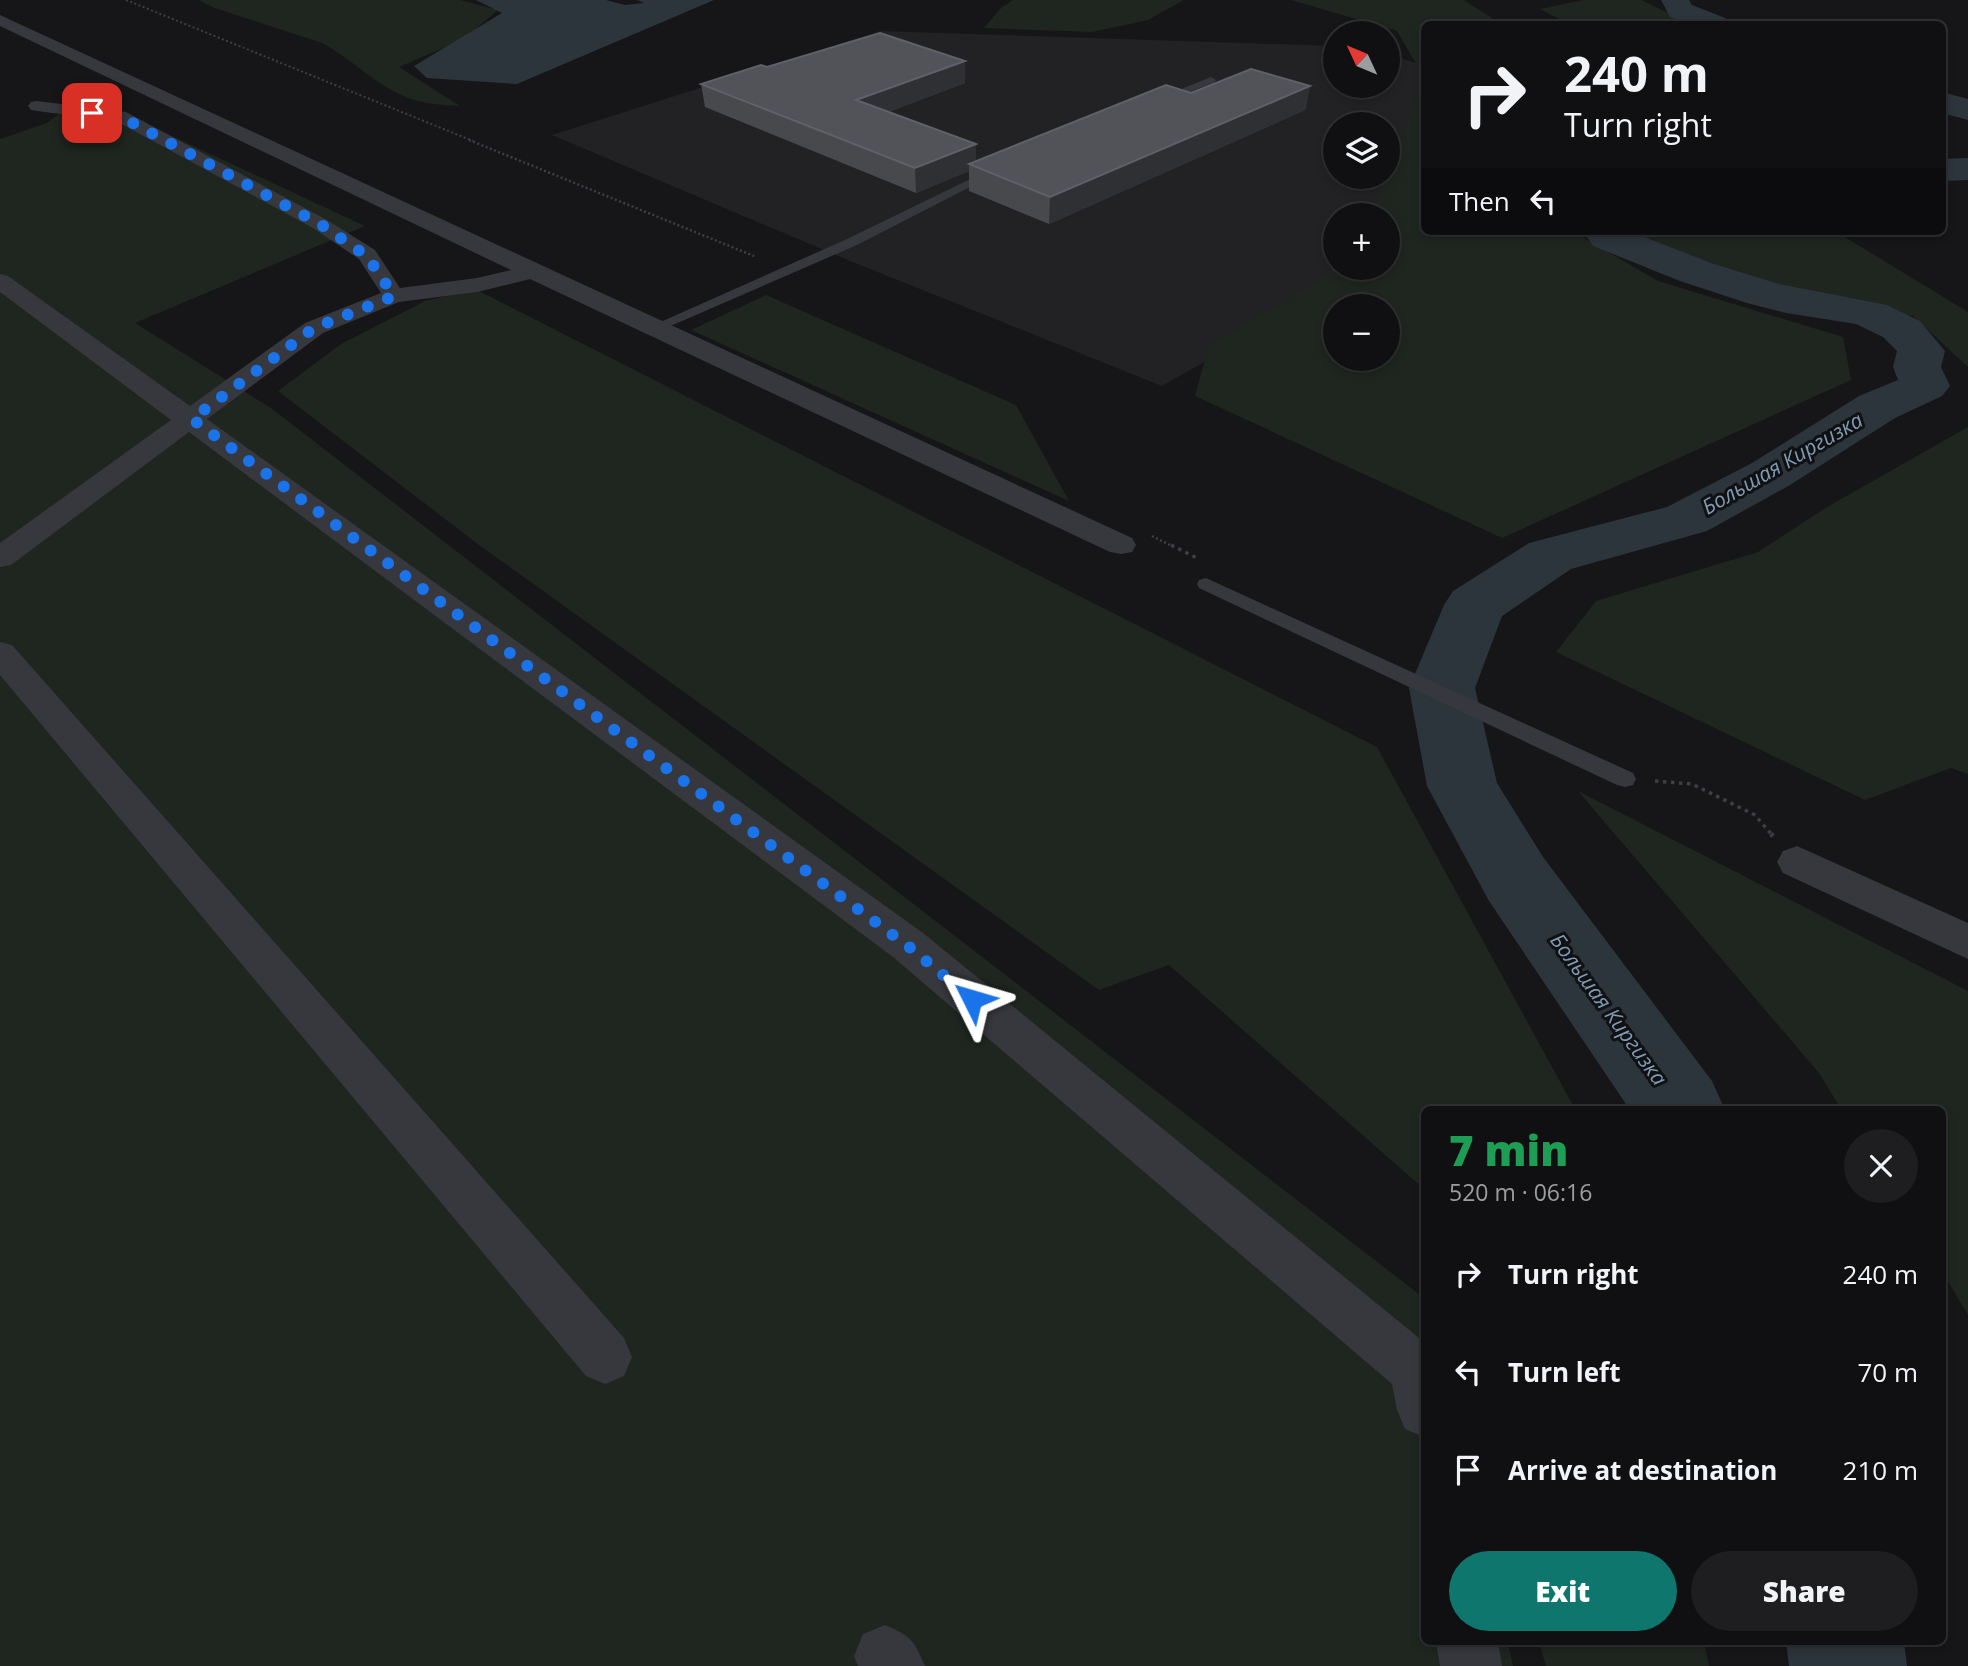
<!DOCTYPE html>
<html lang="en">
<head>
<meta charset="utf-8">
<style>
  :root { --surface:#101012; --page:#1e1e20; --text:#f1f3f6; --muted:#9c9d9f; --line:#303032; --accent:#0f766e }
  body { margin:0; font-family:"Open Sans",sans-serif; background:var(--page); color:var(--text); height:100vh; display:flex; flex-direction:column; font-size:26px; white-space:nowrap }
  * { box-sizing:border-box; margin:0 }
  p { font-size:23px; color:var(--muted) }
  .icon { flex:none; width:38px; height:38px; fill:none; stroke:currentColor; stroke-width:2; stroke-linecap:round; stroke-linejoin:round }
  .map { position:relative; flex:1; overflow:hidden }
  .sheet { position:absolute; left:1421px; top:1106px; width:525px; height:539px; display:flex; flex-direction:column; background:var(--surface); border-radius:10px; box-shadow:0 4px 10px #0003,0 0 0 2px var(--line) }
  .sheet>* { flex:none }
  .guide { position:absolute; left:1421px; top:21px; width:525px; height:214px; border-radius:10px; box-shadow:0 4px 10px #0003,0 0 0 2px var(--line); background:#101012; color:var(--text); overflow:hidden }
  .needle { width:46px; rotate:314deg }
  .fabs { position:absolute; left:1323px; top:21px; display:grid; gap:14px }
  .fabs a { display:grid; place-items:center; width:77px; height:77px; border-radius:50%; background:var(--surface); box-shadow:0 4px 10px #0003,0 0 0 2px var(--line); font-size:35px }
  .pin { position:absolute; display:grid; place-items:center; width:60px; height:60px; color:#fff; margin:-30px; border-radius:14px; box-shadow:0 4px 10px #0006 }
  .me { position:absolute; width:77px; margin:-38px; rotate:310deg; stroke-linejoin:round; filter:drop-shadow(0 0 5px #0008) }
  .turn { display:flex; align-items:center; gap:24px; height:147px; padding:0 28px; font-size:32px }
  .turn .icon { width:91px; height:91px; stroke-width:2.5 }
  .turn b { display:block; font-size:49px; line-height:60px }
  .then { display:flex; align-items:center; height:66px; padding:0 28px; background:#0003; gap:14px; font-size:26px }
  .round { display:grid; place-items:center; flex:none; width:74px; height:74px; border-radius:37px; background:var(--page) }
  .headline { display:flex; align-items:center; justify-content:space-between; height:119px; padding:0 28px }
  h1 { font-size:42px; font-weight:800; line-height:52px; color:#1e9e55 }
  .button { display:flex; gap:14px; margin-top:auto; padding:14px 28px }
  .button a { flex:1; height:80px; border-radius:42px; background:var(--accent); color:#fff; font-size:28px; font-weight:800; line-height:80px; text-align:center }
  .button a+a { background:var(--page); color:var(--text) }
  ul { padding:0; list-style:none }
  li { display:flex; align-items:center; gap:21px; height:98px; padding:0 28px }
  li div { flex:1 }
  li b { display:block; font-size:26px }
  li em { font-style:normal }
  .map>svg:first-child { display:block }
  .built { fill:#222225; fill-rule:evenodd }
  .green { fill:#1e261f; fill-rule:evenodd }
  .water { fill:#2c353c }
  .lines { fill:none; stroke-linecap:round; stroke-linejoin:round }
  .river { fill:#2c353c; fill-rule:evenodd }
  .path-far3 { stroke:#3d3f44; stroke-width:2; stroke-dasharray:2 2.5; stroke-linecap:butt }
  .path-far2 { stroke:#3d3f44; stroke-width:2.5; stroke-dasharray:2 2.5; stroke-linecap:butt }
  .path-far1 { stroke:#3d3f44; stroke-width:3.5; stroke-dasharray:3.5 4.5; stroke-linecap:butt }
  .path { stroke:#3d3f44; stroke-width:5; stroke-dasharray:4.5 6; stroke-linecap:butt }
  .service { fill:#37383d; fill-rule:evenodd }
  .minor { fill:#37383d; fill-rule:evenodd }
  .wall { fill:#47494d }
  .shaded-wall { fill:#2f3033 }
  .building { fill:#525359; stroke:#5f6168; stroke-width:2 }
  .route { stroke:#1a73e8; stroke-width:12; stroke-dasharray:0 21.6 }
  .labels { text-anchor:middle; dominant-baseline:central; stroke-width:6; stroke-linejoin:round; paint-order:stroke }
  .water-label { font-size:21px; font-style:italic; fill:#7f9bb3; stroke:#111113 }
</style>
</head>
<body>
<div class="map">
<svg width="1968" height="1666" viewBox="0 0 1968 1666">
  <rect width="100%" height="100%" fill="#161618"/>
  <path class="built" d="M880 31 1335 46V86H1388V55L1424 65V107L1384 215H1335V268H1365L1364 271 1162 386 850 261 552 135ZM1335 124H1388V177H1335Z"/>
  <path class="green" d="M199 0H460L498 10 462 40 399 67 460 106C441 105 423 104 406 97 375 85 351 58 322 43L212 7Z
    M1013 0H1184L1148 20 1092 32 984 28 1002 7Z
    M1291 0H1464L1501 24H1424V231H1572L1658 281 1843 337 1851 380 1502 538 1195 396 1209 345 1342 268H1388V215H1371L1424 77 1397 31ZM1335 306H1388V359H1335Z
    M1583 0H1641L1692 24H1569L1540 9Z
    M84 95 365 226 135 323 271 408 1424 1298V1642H1508L1513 1666H0V139L47 123Z
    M1627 231H1835L1968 312V367L1913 316 1819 300 1651 247Z
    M475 289 1377 747 1575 1109 1424 1110V1189L1169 965 1099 990 479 545 278 391 341 344 425 301Z
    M766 295 1016 405 1069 501 691 330Z
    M1968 427V774L1951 768 1865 800 1556 652 1596 601 1758 552 1827 507Z
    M1578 791 1968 991V1315L1943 1273 1942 1110 1841 1109 1819 1073Z
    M1539 1642H1704L1709 1666H1546Z"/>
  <path class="water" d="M476 0H606L625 5 644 3 637 0H714L517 84 427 78 414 66 502 13Z"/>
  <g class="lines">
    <path class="river" d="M1661 0H1689L1692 5 1725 18 1730 24H1689L1670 17Z
      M1942 92 1968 99V120L1942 113Z
      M1968 158V180L1942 181V159Z
      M1588 231H1629L1711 263 1779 284 1887 305 1920 321 1945 351 1941 367 1950 386 1942 396 1895 418 1790 485 1707 531 1571 569 1502 616 1475 688 1497 783 1543 857 1712 1081 1725 1110H1630L1489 901 1427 786 1409 688 1444 605 1453 591 1529 543 1667 507 1752 463 1859 396 1898 380 1893 367 1897 351 1883 337 1856 324 1786 313 1747 303 1680 281 1593 246 1587 237Z
      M1786 1642H1904L1907 1666H1789Z"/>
    <path class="path-far3" d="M126 0 473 141"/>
    <path class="path-far2" d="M469 140 754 256
      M1152 536 1174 547"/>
    <path class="path-far1" d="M1171 545 1197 558
      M1655 781 1692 784 1755 815 1772 835"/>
    <path class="path" d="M1771 834 1773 836"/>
    <path class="service" d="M1211 77 1216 80 1215 82 1161 103 1152 101Z
      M993 168 1003 170 857 245 659 331H649L647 328 847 239Z
      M1206 578 1633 773 1636 779 1633 785 1625 787 1617 785 1199 588 1197 584 1199 580Z"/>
    <path class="minor" d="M0 15 1132 538 1136 545 1132 552 1121 554 1110 552 530 279 477 292 399 302 323 333 207 419 923 933 1424 1342V1437L1405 1429 1397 1410 1392 1384 893 957 189 432 11 565 0 567V543L171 420 0 292V274L8 276 190 406 305 323 381 293 359 259 313 228 116 121 37 111 31 110 28 106 31 102 37 101 126 112 327 220 375 250 400 288 477 278 511 270 0 26Z
      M0 642 12 645 624 1338 632 1357 624 1376 605 1384 586 1376 0 675Z
      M1797 846 1968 923V959L1783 873 1777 862 1783 851Z
      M885 1625C911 1636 914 1640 925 1666H858L854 1656 863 1634Z
      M1436 1642H1498L1502 1666H1440Z"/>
  </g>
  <path class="wall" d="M965 83 888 112 976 162 1191 93 1310 86 1305 110 1049 224 969 191V171L916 193 705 107 701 84Z"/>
  <path class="shaded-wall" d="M965 61V83L858 123 856 100Z
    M1310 86 1305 110 1049 224 1050 197Z
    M976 144V167L969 164V171L916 193 915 168Z"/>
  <path class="building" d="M880 33 965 61 856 100 976 144 915 168 701 84 761 65 767 67Z
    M1251 69 1310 86 1050 197 969 164 1166 85 1191 93Z"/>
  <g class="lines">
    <path class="route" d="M92 113 120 116 320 224 367 256 394 296 314 328 192 419 908 946 972 999"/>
  </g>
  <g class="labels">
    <g class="water-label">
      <text transform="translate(1782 463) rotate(-30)">Большая Киргизка</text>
      <text transform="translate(1609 1009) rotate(54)">Большая Киргизка</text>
    </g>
  </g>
</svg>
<div class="fabs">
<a><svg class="needle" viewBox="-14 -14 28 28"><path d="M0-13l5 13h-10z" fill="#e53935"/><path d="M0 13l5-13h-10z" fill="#9c9d9f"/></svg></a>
<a><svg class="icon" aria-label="layers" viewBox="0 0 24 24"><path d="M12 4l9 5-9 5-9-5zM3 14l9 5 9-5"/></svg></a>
<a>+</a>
<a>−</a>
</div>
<div class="pin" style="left:92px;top:113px;background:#d93025"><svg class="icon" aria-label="arrive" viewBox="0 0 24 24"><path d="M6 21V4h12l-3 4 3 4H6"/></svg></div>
<svg class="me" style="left:972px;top:999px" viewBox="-20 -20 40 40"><path d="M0-17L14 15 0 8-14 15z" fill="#1a73e8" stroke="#fff" stroke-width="4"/></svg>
<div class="guide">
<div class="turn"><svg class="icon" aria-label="right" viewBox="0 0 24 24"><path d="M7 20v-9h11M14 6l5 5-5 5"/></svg><div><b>240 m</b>Turn right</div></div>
<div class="then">Then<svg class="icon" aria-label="left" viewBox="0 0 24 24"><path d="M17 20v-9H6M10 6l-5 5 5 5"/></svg></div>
</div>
<section class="sheet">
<div class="headline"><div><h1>7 min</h1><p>520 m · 06:16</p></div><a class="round"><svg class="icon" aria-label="close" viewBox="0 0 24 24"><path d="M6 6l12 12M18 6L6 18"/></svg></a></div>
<ul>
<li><svg class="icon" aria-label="right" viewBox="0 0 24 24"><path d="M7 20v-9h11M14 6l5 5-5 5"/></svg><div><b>Turn right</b></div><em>240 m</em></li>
<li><svg class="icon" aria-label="left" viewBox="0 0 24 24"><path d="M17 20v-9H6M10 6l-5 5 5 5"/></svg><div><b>Turn left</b></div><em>70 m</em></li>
<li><svg class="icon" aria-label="arrive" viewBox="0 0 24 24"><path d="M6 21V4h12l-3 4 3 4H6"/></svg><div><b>Arrive at destination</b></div><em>210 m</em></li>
</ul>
<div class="button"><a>Exit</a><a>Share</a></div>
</section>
</div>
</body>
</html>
